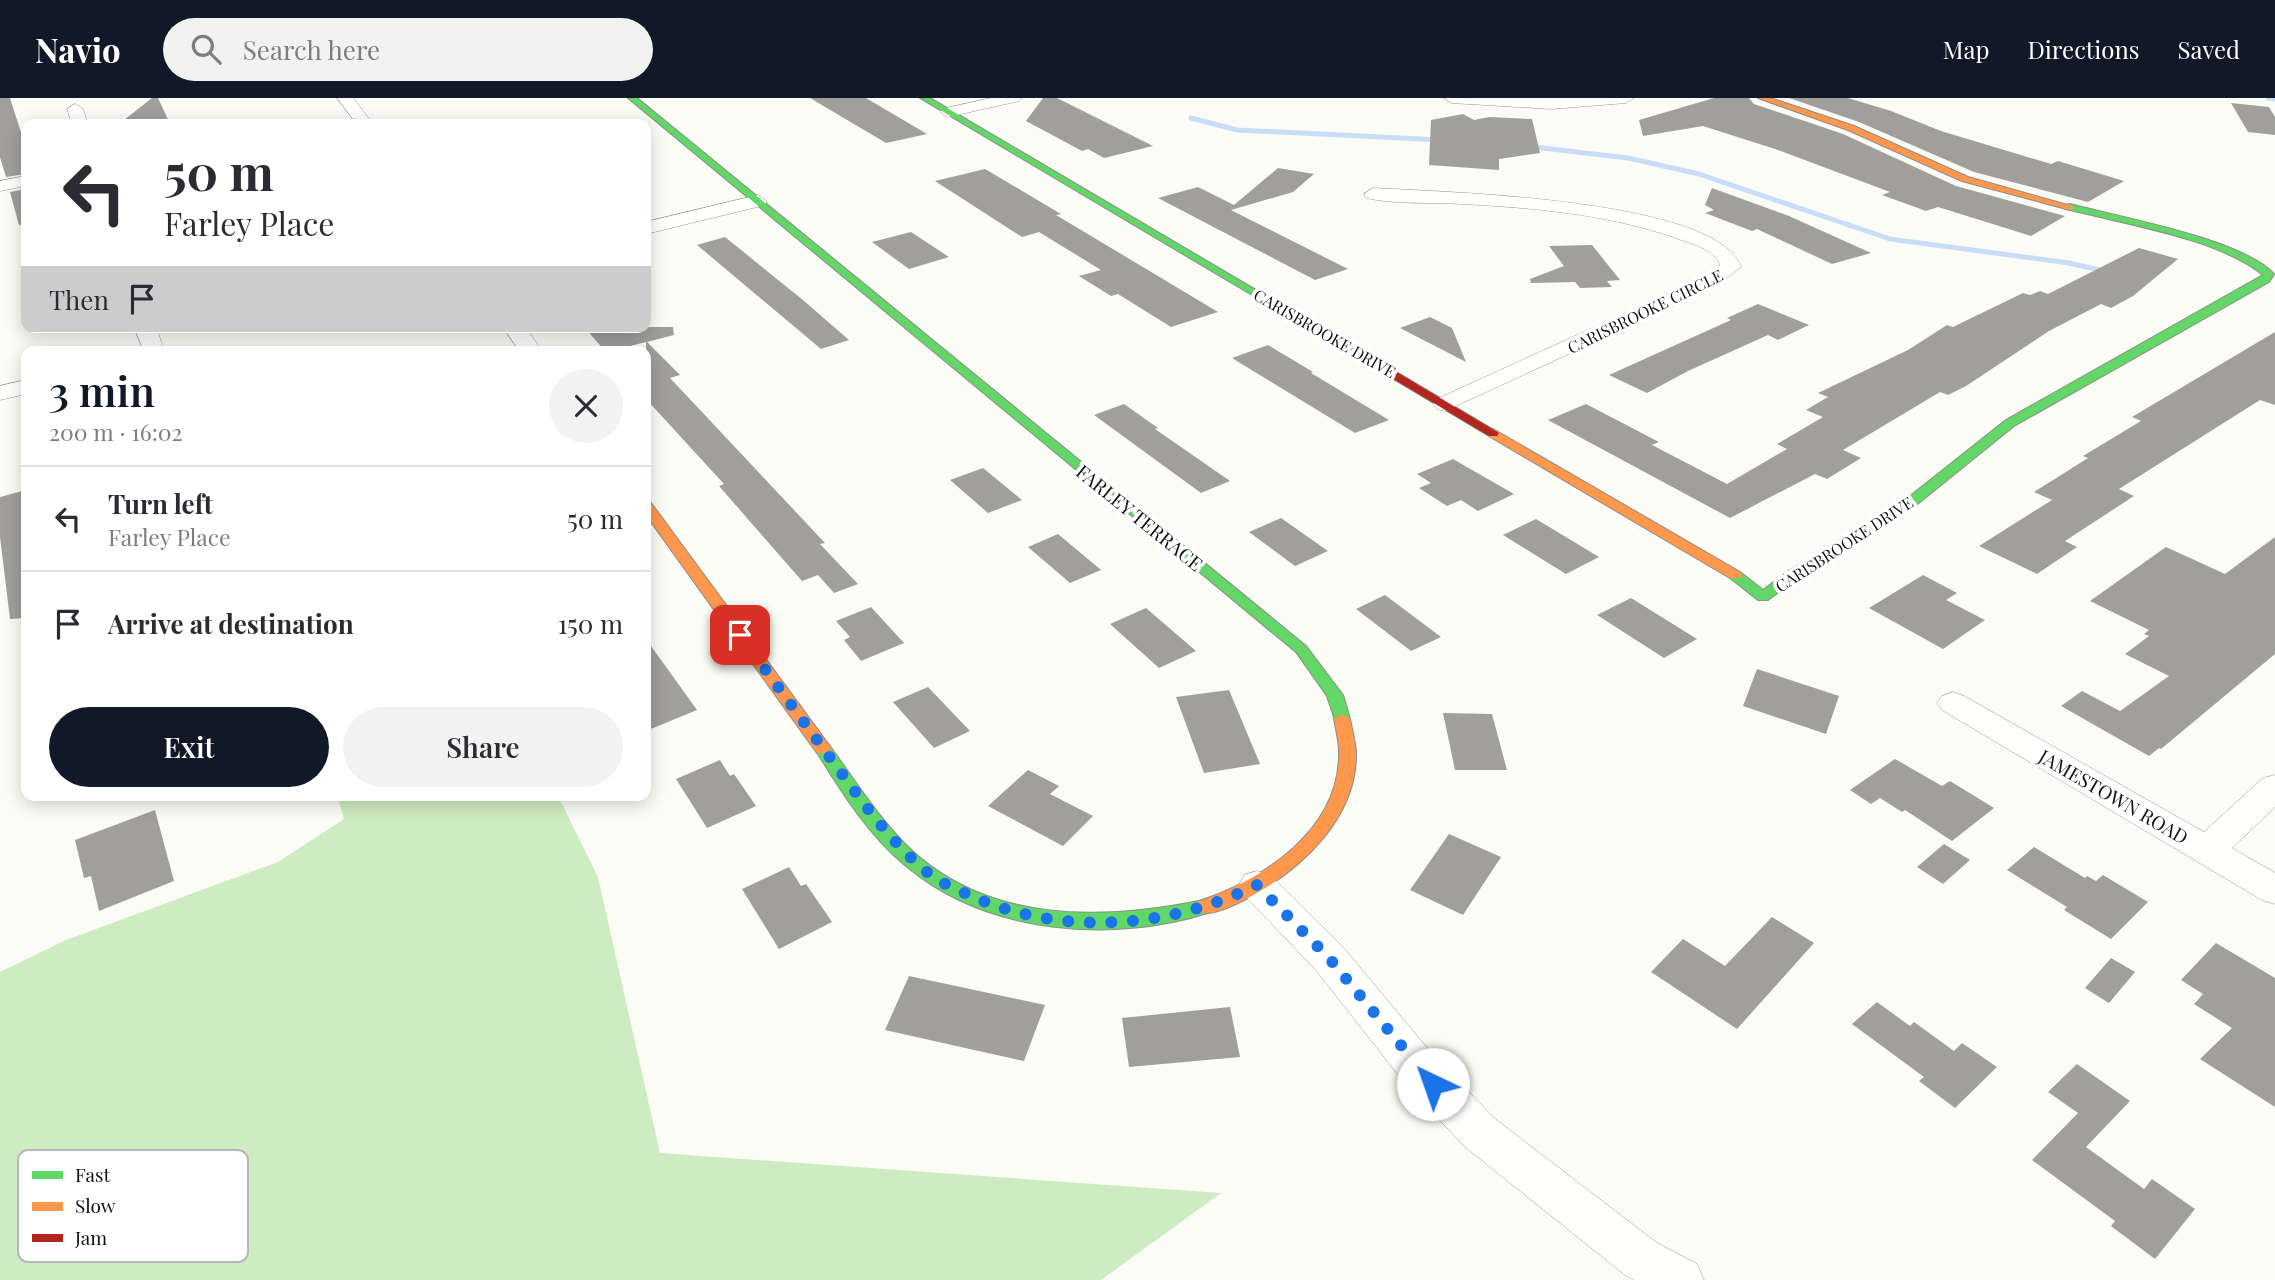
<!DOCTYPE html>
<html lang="en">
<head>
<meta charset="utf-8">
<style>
  :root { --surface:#fff; --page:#f2f2f3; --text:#2b2b33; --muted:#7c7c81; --line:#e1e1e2; --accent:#111827 }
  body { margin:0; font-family:"Playfair Display",serif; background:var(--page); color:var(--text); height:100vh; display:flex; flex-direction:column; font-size:26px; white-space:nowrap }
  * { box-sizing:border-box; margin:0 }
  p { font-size:23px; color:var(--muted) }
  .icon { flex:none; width:38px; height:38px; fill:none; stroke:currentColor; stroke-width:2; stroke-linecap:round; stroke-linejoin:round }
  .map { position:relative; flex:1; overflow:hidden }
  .side { position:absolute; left:21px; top:248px; width:630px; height:455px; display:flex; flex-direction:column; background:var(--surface); border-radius:14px; box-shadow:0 4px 18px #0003 }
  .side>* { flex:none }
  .banner { position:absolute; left:21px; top:21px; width:630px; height:214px; border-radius:14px; box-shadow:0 4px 18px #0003; background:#fff; color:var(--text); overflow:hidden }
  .pin { position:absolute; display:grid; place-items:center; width:60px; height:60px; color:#fff; margin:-30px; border-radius:14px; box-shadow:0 4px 10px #0006 }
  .me { position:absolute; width:77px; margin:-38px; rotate:318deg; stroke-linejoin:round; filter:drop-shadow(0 0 5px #0008) }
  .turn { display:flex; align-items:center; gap:24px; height:147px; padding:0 28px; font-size:32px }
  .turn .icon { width:91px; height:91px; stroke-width:2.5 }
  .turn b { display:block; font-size:49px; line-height:60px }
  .then { display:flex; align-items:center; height:66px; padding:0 28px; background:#0003; gap:14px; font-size:26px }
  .round { display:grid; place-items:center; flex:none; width:74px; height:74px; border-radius:37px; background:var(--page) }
  .head { display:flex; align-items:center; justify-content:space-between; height:119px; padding:0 28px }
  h1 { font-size:42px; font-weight:600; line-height:52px; color:var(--accent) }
  .action { display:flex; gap:14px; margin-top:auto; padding:14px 28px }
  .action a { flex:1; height:80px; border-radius:42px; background:var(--accent); color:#fff; font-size:28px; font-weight:600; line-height:80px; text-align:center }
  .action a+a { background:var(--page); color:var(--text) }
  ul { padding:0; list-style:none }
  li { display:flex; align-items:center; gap:21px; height:105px; padding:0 28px; border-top:2px solid var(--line) }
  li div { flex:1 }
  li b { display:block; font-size:26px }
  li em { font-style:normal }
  header { display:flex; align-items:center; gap:42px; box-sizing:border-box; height:98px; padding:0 35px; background:var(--accent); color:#fff }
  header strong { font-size:33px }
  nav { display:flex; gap:38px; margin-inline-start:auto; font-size:24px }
  .search { width:490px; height:63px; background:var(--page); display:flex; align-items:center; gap:18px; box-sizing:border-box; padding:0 24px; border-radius:38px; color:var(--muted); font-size:26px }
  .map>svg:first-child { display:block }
  .forest { fill:#ceecc2 }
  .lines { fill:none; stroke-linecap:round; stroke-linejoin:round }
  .stream { stroke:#caddf8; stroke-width:5 }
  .building { fill:#a09f9b }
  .street-casing { stroke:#969694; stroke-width:1 }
  .fast-casing { stroke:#8d8d8a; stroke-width:2 }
  .slow-casing { stroke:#8d8d8a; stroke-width:2 }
  .jam-casing { stroke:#8d8d8a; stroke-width:2 }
  .street { fill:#fffffe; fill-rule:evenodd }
  .fast { fill:#63d668; fill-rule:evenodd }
  .slow { fill:#ff974d; fill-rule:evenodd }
  .jam { fill:#b3261e; fill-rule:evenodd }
  .route { stroke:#1a73e8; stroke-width:12; stroke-dasharray:0 21.6 }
  .labels { text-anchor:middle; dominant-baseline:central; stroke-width:7; stroke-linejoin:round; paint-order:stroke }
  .far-street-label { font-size:16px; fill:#101010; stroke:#fff }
  .street-label { font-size:19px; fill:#101010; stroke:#fff }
  .key { fill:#fff; stroke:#b7b7b7; stroke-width:2 }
  .key-label { font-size:19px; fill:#101010 }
</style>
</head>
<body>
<header>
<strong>Navio</strong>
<div class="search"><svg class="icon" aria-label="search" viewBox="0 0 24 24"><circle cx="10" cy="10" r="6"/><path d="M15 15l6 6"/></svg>Search here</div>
<nav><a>Map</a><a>Directions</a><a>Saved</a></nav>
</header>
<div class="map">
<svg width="2275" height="1182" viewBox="0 0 2275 1182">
  <rect width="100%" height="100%" fill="#fcfcf6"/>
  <path class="forest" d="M337 698H558L598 779 660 1055 1221 1095 1101 1182H0V874L66 842 278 764 344 721Z"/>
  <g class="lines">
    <path class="stream" d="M2268 0 2275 1
      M1191 20 1237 32 1441 42
      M1526 48 1628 60 1699 76 1890 141 2069 165 2108 174"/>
  </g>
  <path class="building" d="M0 0H10L26 50V76L6 79 0 59Z
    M152 0H158L170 26H119Z
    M810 0H866L927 36 886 45Z
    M1043 0H1057L1153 48 1104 60 1088 51 1082 53 1026 23Z
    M1714 0H1749L1754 6 1843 36 1956 88 2065 118 2031 138 1938 109 1926 113 1882 97 1890 94 1775 51 1703 28 1643 38 1639 22Z
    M1789 0H1848L1891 13 1941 33 2051 66 2058 63 2124 83 2088 104 1974 74 1859 24Z
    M2231 5 2269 9 2275 19V37L2248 34Z
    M1463 16 1474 22 1489 19 1532 21 1540 55 1499 61V72L1429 67 1431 22Z
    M1278 70 1314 76 1293 94 1231 112 1348 171 1315 182 1158 100 1198 89 1234 107Z
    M985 71 1061 116 1056 117 1218 214 1171 229 1118 196 1111 198 1079 178 1101 172 1039 134 1022 139 935 83Z
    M1712 90 1789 118 1871 155 1832 166 1757 131 1752 133 1705 115 1714 112 1705 107Z
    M26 91V126L19 127 10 94Z
    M911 134 949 159 909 171 872 144Z
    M725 139 803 202 849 242 821 251 697 147Z
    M1592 147 1620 182 1607 183 1612 189 1580 190 1575 184 1531 185 1530 181 1564 168 1549 148Z
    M2139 150 2178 161 2133 198 2111 210 2101 206 2049 233 1966 288 1948 297 1940 294 1843 352 1861 360 1827 381 1815 376 1730 420 1548 322 1586 306 1659 344 1652 347 1727 386 1787 351 1777 346 1823 319 1806 312 1828 299 1818 295 1908 252 1947 227 1953 229 2023 195 2030 197 2040 193 2048 196Z
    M1758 206 1809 227 1778 242 1768 237 1688 273 1647 295 1609 277 1731 222 1727 220Z
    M1430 219 1452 230 1466 264 1400 230Z
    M584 229H673L674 237 647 244 680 277 670 280 825 445 820 446 858 486 834 495 818 477 802 483 719 388 724 386 646 301V244L606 254Z
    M2275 234V307L2260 302 2119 391 2134 398 2065 443 2077 449 2037 476 1979 448 2052 402 2034 394 2088 360 2083 358 2141 323 2132 319Z
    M1268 247 1313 274 1311 275 1389 322 1355 335 1232 260Z
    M1124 306 1158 330 1155 331 1230 383 1201 395 1094 317Z
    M1453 361 1514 396 1478 413 1461 402 1447 408 1419 390 1431 385 1417 376Z
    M983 370 1022 402 988 415 950 382Z
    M26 392V520L10 521 0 439V399Z
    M1281 420 1328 453 1295 468 1249 434Z
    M1536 421 1599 459 1566 476 1503 437Z
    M1058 436 1101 472 1070 485 1028 449Z
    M2275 439V556L2161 651 2159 650 2149 658 2061 608 2082 593 2120 613 2169 578 2125 556 2149 538 2144 536 2149 532 2090 503 2166 449 2225 476Z
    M1923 477 1957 495 1946 502 1985 522 1943 551 1869 510Z
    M1385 497 1441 539 1411 553 1356 511Z
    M1631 500 1697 541 1664 560 1597 517Z
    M871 509 904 545 861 563 844 542 850 539 836 523Z
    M1146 510 1196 553 1159 570 1110 526Z
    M646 541 697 612 646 633Z
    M1757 571 1839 598 1826 636 1743 608Z
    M928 589 970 633 934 650 893 604Z
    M1229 592 1260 666 1204 675 1176 599Z
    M1443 615 1492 616 1507 672H1455Z
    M1895 661 1942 688 1950 683 1994 710 1952 743 1905 712 1902 714 1880 700 1871 706 1850 692Z
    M720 662 730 678 734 676 756 708 707 730 676 681Z
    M1028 672 1059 688 1050 696 1093 718 1063 748 988 708Z
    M155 712 174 783 99 813 91 778 84 780 75 742Z
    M1449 736 1501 759 1463 817 1410 792Z
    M1944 746 1970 762 1943 786 1917 769Z
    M2034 749 2085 780 2087 778 2096 783 2103 777 2148 804 2111 841 2064 812 2067 809 2007 772Z
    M789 769 801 788 806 786 832 824 779 851 742 791Z
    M1772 819 1814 845 1737 931 1651 874 1683 841 1725 868Z
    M2216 845 2275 880V1009L2200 961 2232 930 2194 906 2203 896 2181 882Z
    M2111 860 2135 874 2109 905 2085 890Z
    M909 878 1045 907 1024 963 885 932Z
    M1877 904 1910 928 1914 924 1954 953 1962 945 1997 969 1955 1010 1919 983 1924 979 1852 926Z
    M1230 909 1240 959 1129 969 1122 920Z
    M2077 966 2130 1003 2086 1049 2144 1091 2152 1081 2195 1111 2155 1161 2111 1128 2115 1123 2032 1062 2078 1015 2048 994Z"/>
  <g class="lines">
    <g class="street-casing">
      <path id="street" d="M337 0H353L373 26H357Z
        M991 0H1021L1019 3 948 19 940 14 942 11Z
        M1444 0H1634L1626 5 1551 11 1452 5Z
        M75 6 83 11 88 26H72L67 11Z
        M26 78V88L0 93V83Z
        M1373 90C1439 94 1718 100 1741 169L1716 188 1445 313 1437 311 1433 306 1437 301 1702 180 1720 167C1714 150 1691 146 1676 140 1607 116 1535 110 1463 106 1432 104 1397 107 1366 100L1364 96Z
        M758 97 767 103 765 107 646 136V124Z
        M134 229H156L162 246 159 251H143Z
        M503 229H525L543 254H520Z
        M26 282V296L0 302V288Z
        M1953 594 1964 598 2204 734 2263 680 2275 677V709L2232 750 2275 775V806L2262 802 1942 612 1937 605 1942 598Z
        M1257 773 1270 777 1343 849 1433 957 1494 1020 1657 1145 1697 1166 1704 1182H1634L1625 1177 1464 1048 1403 983 1315 871 1244 797 1239 787 1244 777Z"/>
    </g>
    <g class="fast-casing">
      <path id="fast" d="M628 0H637L1306 548 1343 597 1350 621 1348 625H1336L1327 598 1296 554Z
        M920 0H930L1295 215 1286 217Z
        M2070 106C2119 119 2242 141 2274 176L2269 184 2014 328 1910 412 1800 478 1768 502H1758L1730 480 1728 477 1730 474H1740L1763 492 1790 472 1900 406 2006 322 2263 177C2218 140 2123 126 2067 111V107Z
        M823 645 829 647C854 681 877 718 907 748 987 826 1102 823 1204 802L1211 804 1213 809 1211 814C1112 846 987 836 906 768 869 738 840 692 815 651Z"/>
    </g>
    <g class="slow-casing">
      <path id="slow" d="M1758 0H1770L1854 28 1968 79 2075 109 2070 112 1962 83 1848 32Z
        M1493 331 1740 474 1742 477 1740 480H1730L1489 338 1487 335Z
        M646 404 651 405 829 647 831 651 829 655H817L646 417Z
        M1342 616 1350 621C1352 631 1355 643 1356 653 1358 719 1302 771 1248 800 1236 806 1212 819 1197 814L1195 809 1197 804C1263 782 1341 732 1339 653 1339 643 1336 631 1334 621Z"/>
    </g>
    <g class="jam-casing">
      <path id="jam" d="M1286 213H1294L1499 335 1497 338H1489L1286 217Z"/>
    </g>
    <use href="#street" class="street"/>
    <use href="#fast" class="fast"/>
    <use href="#slow" class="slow"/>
    <use href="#jam" class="jam"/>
  </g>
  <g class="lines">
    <path class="route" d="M740 537C770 578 801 620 831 661 861 701 888 742 927 774 939 784 955 791 969 797 1061 839 1168 831 1257 787L1329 860 1433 986"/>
  </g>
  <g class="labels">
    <g class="far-street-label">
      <text transform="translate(1645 213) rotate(-26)">CARISBROOKE CIRCLE</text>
      <text transform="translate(1325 235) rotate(30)">CARISBROOKE DRIVE</text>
      <text transform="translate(1844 446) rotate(-33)">CARISBROOKE DRIVE</text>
    </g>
    <g class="street-label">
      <text transform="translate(1140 419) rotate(39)">FARLEY TERRACE</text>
      <text transform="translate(2114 698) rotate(30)">JAMESTOWN ROAD</text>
    </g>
  </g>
  <rect x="18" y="1052" width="230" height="112" rx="10" class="key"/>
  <rect x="32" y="1073" width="31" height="8" fill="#63d668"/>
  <rect x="32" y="1104" width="31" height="9" fill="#ff974d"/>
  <rect x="32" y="1136" width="31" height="8" fill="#b3261e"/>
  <g class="key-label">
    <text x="75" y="1084">Fast</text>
    <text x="75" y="1115">Slow</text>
    <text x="75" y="1147">Jam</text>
  </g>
</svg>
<div class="pin" style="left:740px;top:537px;background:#d93025"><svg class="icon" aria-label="arrive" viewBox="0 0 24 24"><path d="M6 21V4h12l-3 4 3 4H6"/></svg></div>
<svg class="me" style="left:1433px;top:986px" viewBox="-20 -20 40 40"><circle r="19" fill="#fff"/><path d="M0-13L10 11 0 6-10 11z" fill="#1a73e8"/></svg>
<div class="banner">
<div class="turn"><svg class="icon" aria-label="left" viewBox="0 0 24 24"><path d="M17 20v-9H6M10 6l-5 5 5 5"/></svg><div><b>50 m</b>Farley Place</div></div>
<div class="then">Then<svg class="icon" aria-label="arrive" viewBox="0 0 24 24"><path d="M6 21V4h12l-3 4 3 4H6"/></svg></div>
</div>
<section class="side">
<div class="head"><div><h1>3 min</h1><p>200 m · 16:02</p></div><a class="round"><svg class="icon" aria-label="close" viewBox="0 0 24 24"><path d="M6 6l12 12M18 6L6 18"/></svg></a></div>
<ul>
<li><svg class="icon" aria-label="left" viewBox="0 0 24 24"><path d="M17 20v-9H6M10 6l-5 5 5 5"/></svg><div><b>Turn left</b><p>Farley Place</p></div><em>50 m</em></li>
<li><svg class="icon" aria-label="arrive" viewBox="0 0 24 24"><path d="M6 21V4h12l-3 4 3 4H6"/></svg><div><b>Arrive at destination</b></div><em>150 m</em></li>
</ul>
<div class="action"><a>Exit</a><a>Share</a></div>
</section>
</div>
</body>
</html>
